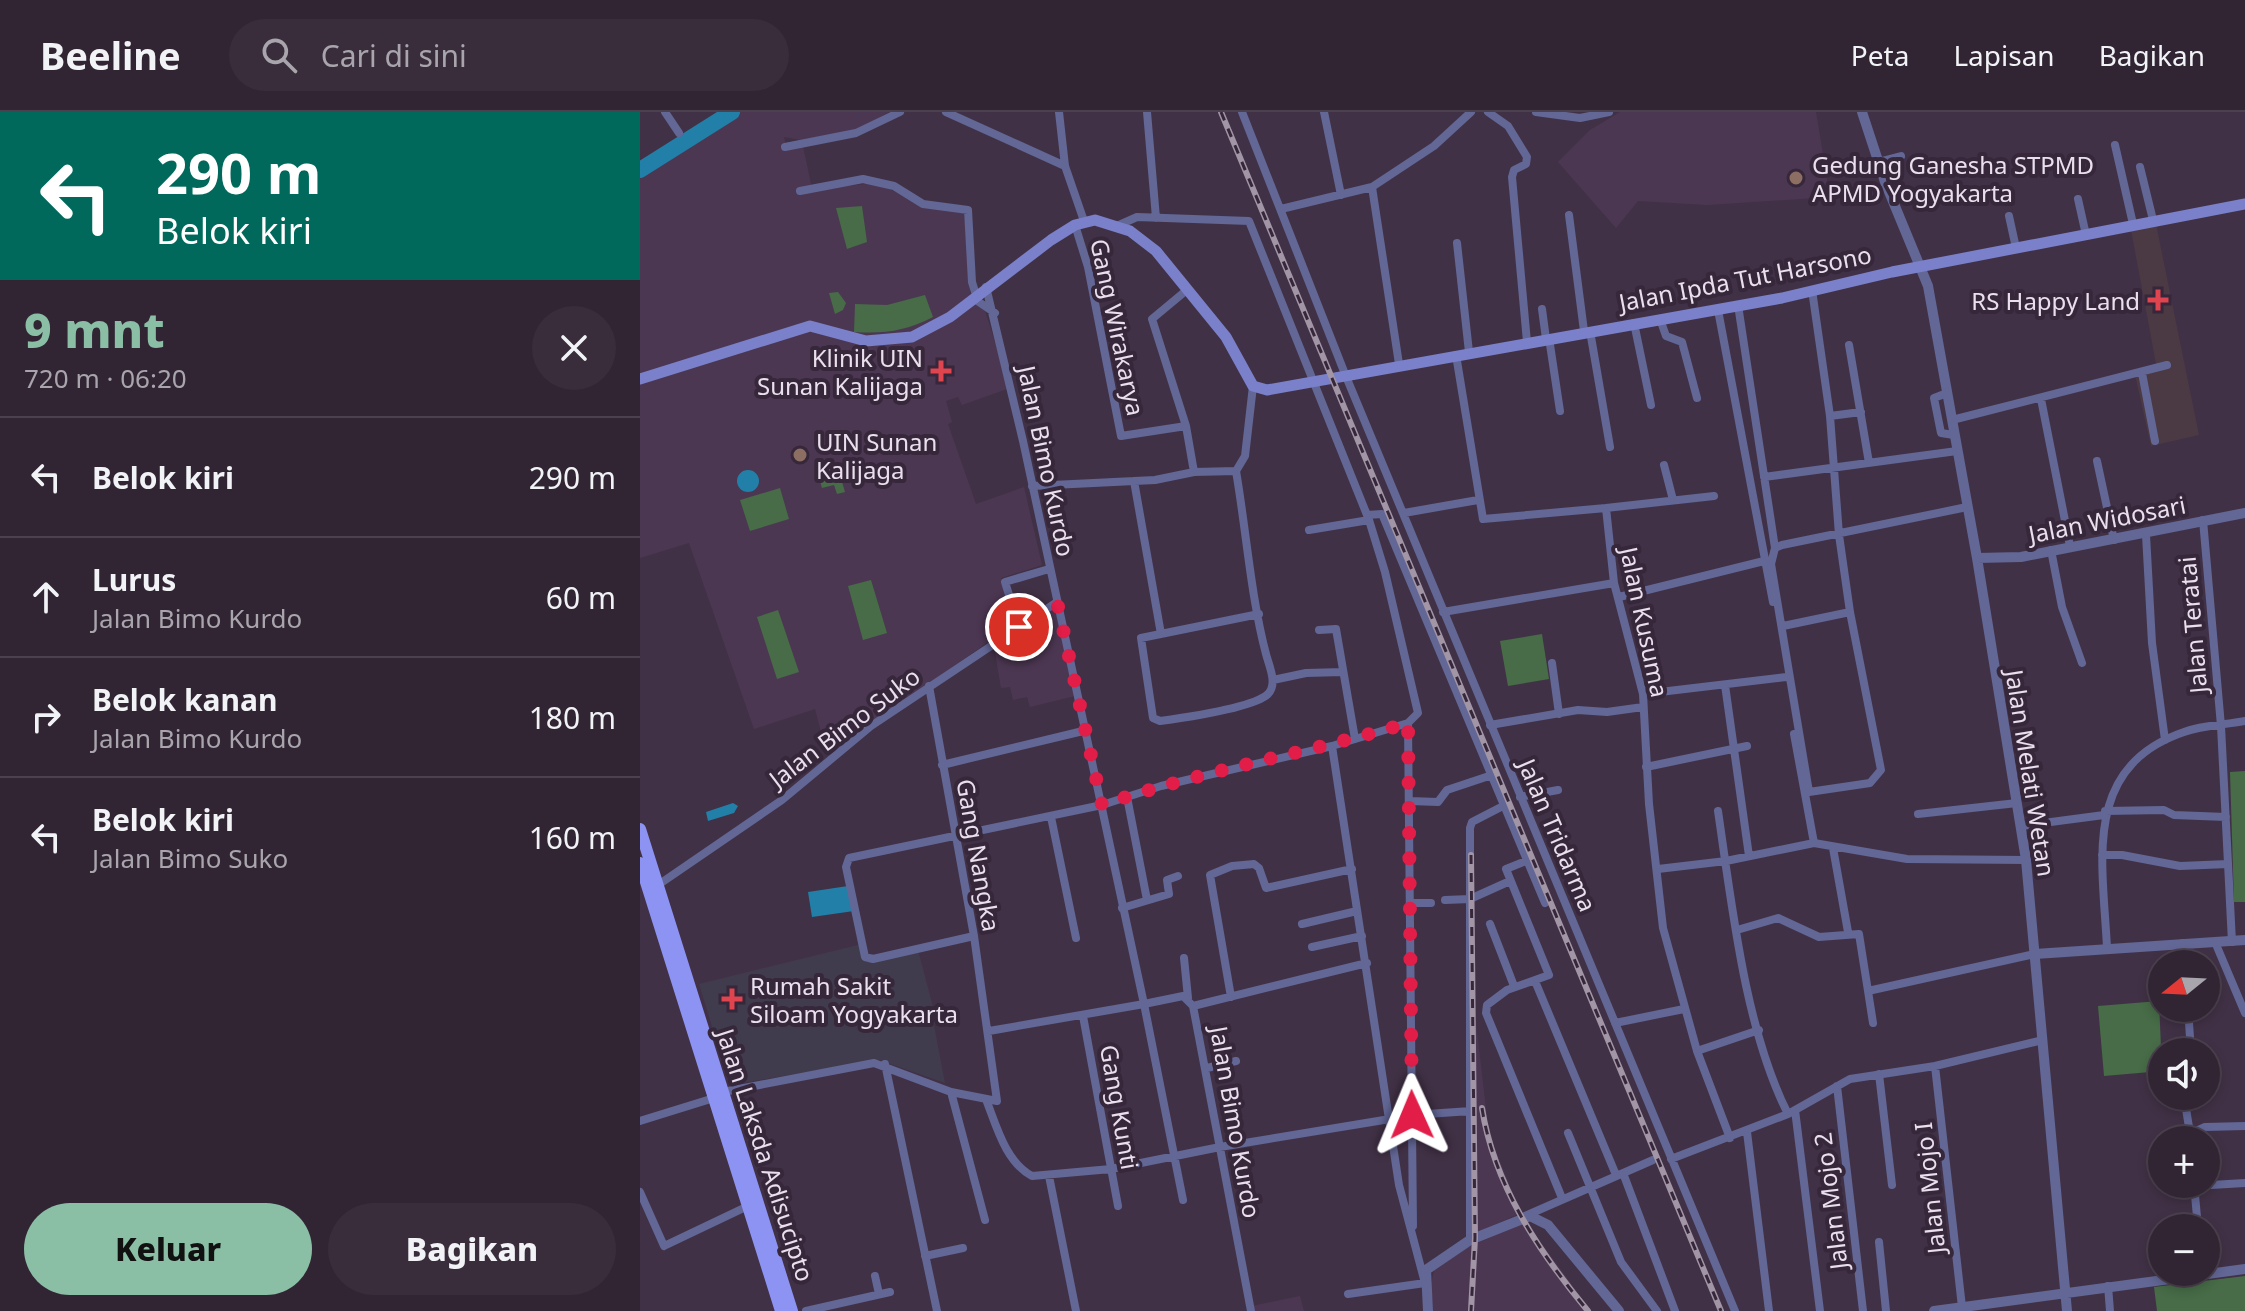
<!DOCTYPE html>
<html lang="id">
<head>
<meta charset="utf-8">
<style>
  :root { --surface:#312534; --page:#392d3c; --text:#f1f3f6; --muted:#a8a5ac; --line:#4c424f; --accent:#8abfa5 }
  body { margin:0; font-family:"Noto Sans",sans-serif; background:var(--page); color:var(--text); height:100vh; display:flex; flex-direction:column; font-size:30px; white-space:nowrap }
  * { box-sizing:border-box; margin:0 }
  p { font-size:26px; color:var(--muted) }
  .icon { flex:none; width:44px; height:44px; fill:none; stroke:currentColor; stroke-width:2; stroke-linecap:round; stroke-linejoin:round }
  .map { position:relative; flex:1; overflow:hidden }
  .panel { display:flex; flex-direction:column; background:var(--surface); width:640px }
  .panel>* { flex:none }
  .banner { background:#00695c; color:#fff; overflow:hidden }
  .needle { width:52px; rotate:252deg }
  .tools { position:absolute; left:1508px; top:838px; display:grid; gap:16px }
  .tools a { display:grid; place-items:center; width:72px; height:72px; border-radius:50%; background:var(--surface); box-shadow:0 4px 12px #0003,0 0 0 2px var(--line); font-size:40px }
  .pin { position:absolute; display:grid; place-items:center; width:68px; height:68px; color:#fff; margin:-34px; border:4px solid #fff; border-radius:50%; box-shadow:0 2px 8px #0007 }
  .me { position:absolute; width:88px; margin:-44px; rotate:359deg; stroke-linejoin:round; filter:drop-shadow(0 0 6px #0008) }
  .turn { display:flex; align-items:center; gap:28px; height:168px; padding:0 24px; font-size:36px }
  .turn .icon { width:104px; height:104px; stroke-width:2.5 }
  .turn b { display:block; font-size:56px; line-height:68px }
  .round { display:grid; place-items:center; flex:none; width:84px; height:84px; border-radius:42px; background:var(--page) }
  .summary { display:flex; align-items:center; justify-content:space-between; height:136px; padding:0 24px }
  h1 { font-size:48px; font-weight:800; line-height:60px; color:var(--accent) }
  .button { display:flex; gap:16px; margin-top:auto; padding:16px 24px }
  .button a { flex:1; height:92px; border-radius:48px; background:var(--accent); color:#111; font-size:32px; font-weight:800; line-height:92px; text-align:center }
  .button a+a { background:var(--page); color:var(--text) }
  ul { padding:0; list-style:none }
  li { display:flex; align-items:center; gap:24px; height:120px; padding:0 24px; border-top:2px solid var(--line) }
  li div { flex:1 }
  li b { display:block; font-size:30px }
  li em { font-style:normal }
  header { display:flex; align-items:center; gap:48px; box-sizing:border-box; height:112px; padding:0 40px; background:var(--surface); border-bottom:2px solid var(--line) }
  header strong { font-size:38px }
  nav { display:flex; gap:44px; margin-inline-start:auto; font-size:28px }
  .search { width:560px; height:72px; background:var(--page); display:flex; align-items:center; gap:20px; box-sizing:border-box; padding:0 28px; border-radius:44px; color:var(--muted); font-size:30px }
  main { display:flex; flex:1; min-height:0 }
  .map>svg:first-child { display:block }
  .commercial { fill:#413c4d }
  .built { fill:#4c3752 }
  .medical { fill:#4b3943 }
  .green { fill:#476c47 }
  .water { fill:#227fa8 }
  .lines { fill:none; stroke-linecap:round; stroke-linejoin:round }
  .river { stroke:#227fa8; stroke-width:16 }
  .minor { stroke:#626796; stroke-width:8 }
  .tertiary { stroke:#626796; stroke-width:10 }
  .secondary { stroke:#7a81ca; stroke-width:11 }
  .primary { stroke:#8c93f3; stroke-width:12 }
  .rail-casing { stroke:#a295a6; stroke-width:6 }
  .rail { stroke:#37273b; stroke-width:3; stroke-dasharray:9; stroke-linecap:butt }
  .route { stroke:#e11d48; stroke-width:14; stroke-dasharray:0 25.2 }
  .education-dot { fill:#8d6e63; stroke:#37273b; stroke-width:3 }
  .health-dot { fill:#e0444e; stroke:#37273b; stroke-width:3 }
  .labels { text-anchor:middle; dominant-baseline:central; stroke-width:8; stroke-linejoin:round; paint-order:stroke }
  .poi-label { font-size:24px; fill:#eae0ed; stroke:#37273b; text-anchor:start }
  .street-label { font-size:24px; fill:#eae0ed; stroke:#37273b }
</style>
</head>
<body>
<header>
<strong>Beeline</strong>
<div class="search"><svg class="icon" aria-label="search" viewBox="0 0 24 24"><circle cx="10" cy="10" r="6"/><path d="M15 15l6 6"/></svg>Cari di sini</div>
<nav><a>Peta</a><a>Lapisan</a><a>Bagikan</a></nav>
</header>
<main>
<section class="panel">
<div class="banner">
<div class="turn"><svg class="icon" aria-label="left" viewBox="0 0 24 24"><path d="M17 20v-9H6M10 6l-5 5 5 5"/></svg><div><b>290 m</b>Belok kiri</div></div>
</div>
<div class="summary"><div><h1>9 mnt</h1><p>720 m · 06:20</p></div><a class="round"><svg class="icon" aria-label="close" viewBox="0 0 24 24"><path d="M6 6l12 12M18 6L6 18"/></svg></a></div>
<ul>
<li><svg class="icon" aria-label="left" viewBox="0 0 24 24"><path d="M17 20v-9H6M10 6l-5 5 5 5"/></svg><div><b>Belok kiri</b></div><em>290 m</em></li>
<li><svg class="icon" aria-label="ahead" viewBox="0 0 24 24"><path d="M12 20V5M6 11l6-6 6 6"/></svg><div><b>Lurus</b><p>Jalan Bimo Kurdo</p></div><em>60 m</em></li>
<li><svg class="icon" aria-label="right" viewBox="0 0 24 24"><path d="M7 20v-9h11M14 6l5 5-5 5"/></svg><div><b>Belok kanan</b><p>Jalan Bimo Kurdo</p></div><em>180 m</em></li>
<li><svg class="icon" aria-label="left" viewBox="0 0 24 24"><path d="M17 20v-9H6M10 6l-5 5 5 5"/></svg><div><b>Belok kiri</b><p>Jalan Bimo Suko</p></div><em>160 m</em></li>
</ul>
<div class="button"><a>Keluar</a><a>Bagikan</a></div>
</section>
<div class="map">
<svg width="1605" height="1199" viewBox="0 0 1605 1199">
  <rect width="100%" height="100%" fill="#413146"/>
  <path class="commercial" d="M222 832 226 850 278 838 297 910 294 913 305 971 239 948 90 973 59 872Z"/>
  <path class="built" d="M97 0H249L219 17 161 28 144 25 146 35 163 34 172 77 237 71 283 93 324 98 331 186 345 199 370 276 322 293 318 285 306 289 312 310 308 312 336 392 384 375 402 453 361 466 374 512 187 643 175 597 114 617 49 431 0 446V60L29 47Z
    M980 0H1176L1190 85 1067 93 998 89 976 116 918 50 950 18Z
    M417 493 435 584 390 595 387 585 373 588 370 575 361 576 354 534Z
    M833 911H836L849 1023 881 1101 833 1122Z
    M886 1110 951 1199H793L791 1173 794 1158 826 1136Z
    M660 1184 664 1199H613L612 1194Z"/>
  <path class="medical" d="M1516 112 1559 323 1511 334 1495 263 1517 257 1491 118Z"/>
  <path class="green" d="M222 94 227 130 207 137 196 96Z
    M198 180 206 191 203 198 195 202 189 181Z
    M285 183 293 205C266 219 244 222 214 220L215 192 247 193Z
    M197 353 205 380 197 382 194 373 182 376 177 359Z
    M140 376 149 407 110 419 100 388Z
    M231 468 247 521 223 528 208 474Z
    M138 498 159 560 137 567 117 505Z
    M902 522 909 567 868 574 860 529Z
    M1605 659V790H1594L1590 660Z
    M1519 889 1522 959 1464 964 1458 894Z
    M1605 1164V1199H1517L1514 1175Z"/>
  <path class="water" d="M97 369a11 11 0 1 1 22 0a11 11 0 1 1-22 0Z
    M93 691 98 694 94 701 68 709 66 700Z
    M208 774 214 799 172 805 168 780Z"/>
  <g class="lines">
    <path class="river" d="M0 58 92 0"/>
    <path class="minor" d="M25 0 39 21
      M306 0 425 54
      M419 0 425 54 444 109
      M507 0 516 106
      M602 0 705 262 1095 1199
      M684 0 701 83
      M848 0 868 14 887 45 886 52 874 58 872 65 887 230
      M896 0 940 6 969 0
      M1475 33 1493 112
      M145 35 216 21 260 0
      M1238 50 1261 44
      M1500 55 1513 108
      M732 75 759 252
      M160 79 223 67 254 74 283 92 328 98 332 170 336 183
      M1438 87 1446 123
      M641 97 732 75 794 34 831 0
      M929 103 944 219
      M1369 104 1376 136
      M435 113 448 155 481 324 546 314
      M817 131 829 240
      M346 175 383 329 504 892 543 884 553 894 611 1199
      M548 177 512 207 546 314 554 360
      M1172 178 1190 304 1199 423 1210 500 1241 658 1230 671 1169 680 1131 452 1135 436 1142 433 1327 395
      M333 186 355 201
      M1098 193 1135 436
      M902 197 906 227
      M1078 198 1133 490
      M1020 207 1026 224 1042 230 1057 286
      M994 211 1011 293
      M950 219 970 335
      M909 226 920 299
      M1209 233 1229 351
      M816 243 843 407 966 396 974 471 1003 582 1009 692 1023 816 1057 939 1119 918
      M1502 261 1515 329
      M613 274 605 344 596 359C606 417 611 486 626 542 629 554 638 572 628 582 613 596 542 606 520 609L513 606 501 526 619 502
      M1307 281 1294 286 1301 321 1314 323
      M1401 287 1430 434
      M1190 304 1221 300
      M1312 308 1527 253
      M1457 349 1474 428
      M1024 353 1033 388
      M1124 365 1317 339
      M494 369 521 522
      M392 374 515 368 554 360 596 359
      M966 396 1074 384
      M764 401 838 388
      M727 403 742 402 905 791
      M1563 408 1581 614 1592 830
      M669 418 729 408
      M1506 423 1512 531 1525 628
      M1411 438 1422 495 1442 551
      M979 485 1124 449
      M803 500 974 471
      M1143 514 1210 500
      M379 515 365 470 409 457
      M679 518 696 517 715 627
      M912 551 919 602
      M633 568 666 561 703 560
      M1085 573 1109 744
      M1003 582 1146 565
      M768 611 773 1114
      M850 613 938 598 967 600 1003 595
      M1154 622 1174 731
      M692 634 759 1073 785 1171 708 1182
      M302 653 443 619
      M1006 655 1107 634
      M487 685 507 788
      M880 685 918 678
      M770 689 798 690 807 678 852 663
      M1078 699C1092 794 1105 917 1148 1002L1210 967 1295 954 1403 928
      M1465 699 1524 698 1534 703 1586 705
      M1278 702 1377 691
      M411 705 436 826
      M1381 714 1464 703
      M1193 736 1208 820
      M1462 743H1482L1540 754 1588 752
      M886 749 866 757 909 863 867 878 847 893 846 901 922 1086
      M1018 757 1086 749 1174 731 1267 747 1386 748
      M18 773 142 688 231 614 417 490
      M805 788 830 787 870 769
      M770 791H791
      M482 796 529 782 527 768 538 764
      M662 812 717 799
      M850 812 874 874
      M1097 818 1138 806 1179 825 1219 822 1228 879 1395 842
      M334 824 233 847 225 845 206 755 209 746 462 693 521 674 692 634 768 611 778 601 745 460 729 408 609 109 497 105 479 113
      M1575 830 1605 901
      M1543 831 1545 852
      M672 835 722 824
      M1467 836C1463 751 1441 655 1544 620 1563 613 1585 613 1605 609
      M544 846 548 886
      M895 869 976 1063
      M1228 879 1233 911
      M591 885 570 763 592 754 614 752 619 756 626 776 712 757
      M553 894 727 851
      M1548 896 1551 940
      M443 904 478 1094
      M975 911 1044 897
      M349 919 504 892 543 1088
      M1057 939 1090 1026
      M245 952 297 1199
      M1295 954 1322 1195
      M567 956 596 949
      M1239 962 1252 1073
      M1197 974 1223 1199
      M83 980 234 951 311 980 357 989 334 824 289 574
      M311 980 345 1108
      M1544 984 1551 1028
      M347 990C357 1016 366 1050 392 1064L471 1057 580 1035 750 1007
      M1155 998 1180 1199
      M772 1003 831 999
      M0 1009 74 986
      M1107 1020 1129 1199
      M928 1021 981 1150 1017 1199
      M1552 1021 1565 1015 1605 1014
      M1031 1047 1148 1002
      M983 1061 1035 1199
      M409 1064 436 1199
      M1554 1072 1558 1116
      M1554 1074 1605 1071
      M0 1080 24 1134 108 1094
      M885 1104 1013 1048
      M830 1128V716L832 710 865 693
      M1239 1130 1246 1199
      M285 1144 323 1136
      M235 1164 239 1182
      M1468 1174 1470 1199
      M166 1199 250 1180"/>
    <path class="tertiary" d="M1222 0 1245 70 1288 174 1337 446 1386 748 1427 1199
      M1337 446 1381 445 1605 401
      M1395 842 1605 828
      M788 1199 786 1158 830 1128 890 1104 908 1113 979 1199
      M1294 1199 1605 1157"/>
    <path class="secondary" d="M0 267 170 214 226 229 272 225 310 205 411 128 435 113 455 108 490 119 516 139 586 225 613 274 627 278 1142 186 1252 160 1605 92"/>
    <path class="primary" d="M0 717 152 1199
      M0 751 141 1199"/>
    <g class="rail-casing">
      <path id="rail" d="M581 0 1081 1199
        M831 743 835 1126 831 1199
        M842 996C854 1073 899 1140 948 1199"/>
    </g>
    <use href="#rail" class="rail"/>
  </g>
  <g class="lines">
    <path class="route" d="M379 515 417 490 462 693C562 659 667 641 768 611L772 1003"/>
  </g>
  <g class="education-dot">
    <circle cx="1156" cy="66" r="8"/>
    <circle cx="160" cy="343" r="8"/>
  </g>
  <g class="health-dot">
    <path d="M1514 176h8v8h8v8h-8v8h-8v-8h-8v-8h8z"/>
    <path d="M297 247h8v8h8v8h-8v8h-8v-8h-8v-8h8z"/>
    <path d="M88 875h8v8h8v8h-8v8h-8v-8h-8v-8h8z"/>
  </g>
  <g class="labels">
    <g class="poi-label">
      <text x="1172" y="52">Gedung Ganesha STPMD<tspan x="1172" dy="28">APMD Yogyakarta</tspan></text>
      <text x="1500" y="188" text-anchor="end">RS Happy Land</text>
      <text x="283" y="245" text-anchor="end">Klinik UIN<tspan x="283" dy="28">Sunan Kalijaga</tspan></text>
      <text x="176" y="329">UIN Sunan<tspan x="176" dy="28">Kalijaga</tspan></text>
      <text x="110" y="873">Rumah Sakit<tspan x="110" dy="28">Siloam Yogyakarta</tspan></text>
    </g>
    <g class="street-label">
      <text transform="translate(1105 166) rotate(-11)">Jalan Ipda Tut Harsono</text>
      <text transform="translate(478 215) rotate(78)">Gang Wirakarya</text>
      <text transform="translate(407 349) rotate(78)">Jalan Bimo Kurdo</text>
      <text transform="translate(1467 407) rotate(-11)">Jalan Widosari</text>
      <text transform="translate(1005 510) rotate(78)">Jalan Kusuma</text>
      <text transform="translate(1552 513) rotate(-95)">Jalan Teratai</text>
      <text transform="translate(204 615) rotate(-37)">Jalan Bimo Suko</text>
      <text transform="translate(1391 661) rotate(81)">Jalan Melati Wetan</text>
      <text transform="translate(918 723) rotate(67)">Jalan Tridarma</text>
      <text transform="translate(339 743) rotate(80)">Gang Nangka</text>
      <text transform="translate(480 995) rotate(80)">Gang Kunti</text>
      <text transform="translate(596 1010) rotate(80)">Jalan Bimo Kurdo</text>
      <text transform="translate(126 1043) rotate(72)">Jalan Laksda Adisucipto</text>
      <text transform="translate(1289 1076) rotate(-96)">Jalan Mojo I</text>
      <text transform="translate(1190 1089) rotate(-97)">Jalan Mojo 2</text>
    </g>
  </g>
</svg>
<div class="tools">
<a><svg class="needle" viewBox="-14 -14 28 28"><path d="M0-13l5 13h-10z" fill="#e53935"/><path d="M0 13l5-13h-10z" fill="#a8a5ac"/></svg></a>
<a><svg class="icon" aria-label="sound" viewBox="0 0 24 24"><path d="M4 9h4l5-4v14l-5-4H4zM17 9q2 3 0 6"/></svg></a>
<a>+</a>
<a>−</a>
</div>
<div class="pin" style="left:379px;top:515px;background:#d93025"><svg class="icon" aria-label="arrive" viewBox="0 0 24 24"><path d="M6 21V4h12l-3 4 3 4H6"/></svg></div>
<svg class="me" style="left:772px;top:1003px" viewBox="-20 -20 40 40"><path d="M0-17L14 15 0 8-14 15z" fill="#e11d48" stroke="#fff" stroke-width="4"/></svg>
</div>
</main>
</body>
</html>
